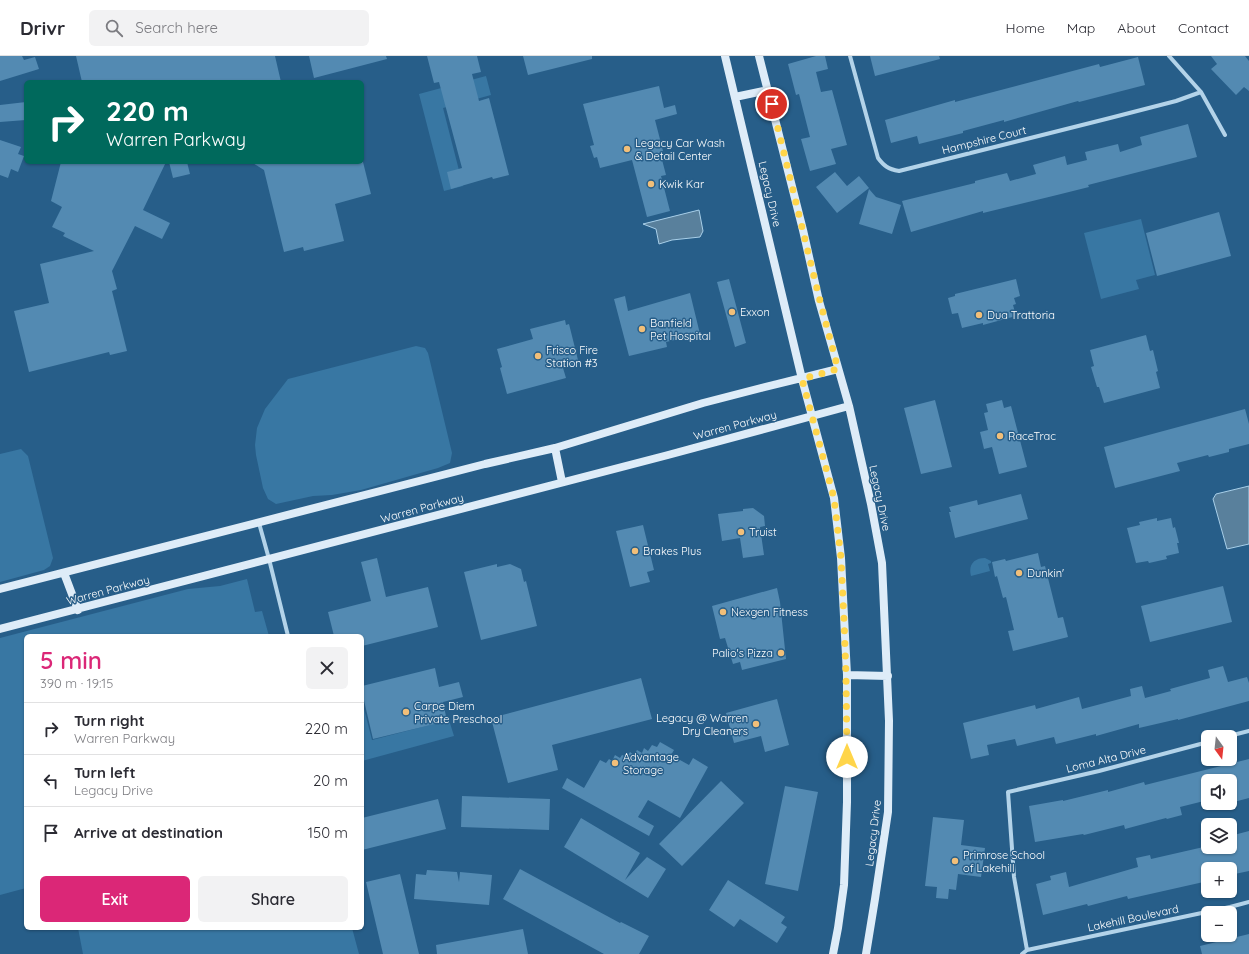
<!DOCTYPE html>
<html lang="en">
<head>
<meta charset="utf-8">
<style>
  :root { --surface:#fff; --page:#f2f2f3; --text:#2b2b33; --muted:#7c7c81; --line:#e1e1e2; --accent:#db2777 }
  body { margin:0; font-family:Quicksand,sans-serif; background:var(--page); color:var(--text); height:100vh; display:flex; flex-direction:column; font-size:15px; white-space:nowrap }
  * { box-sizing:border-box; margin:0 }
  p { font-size:13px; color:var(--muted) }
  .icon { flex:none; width:22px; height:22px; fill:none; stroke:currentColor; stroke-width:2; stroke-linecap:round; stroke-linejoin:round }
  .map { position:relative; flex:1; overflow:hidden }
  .drawer { position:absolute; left:24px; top:578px; width:340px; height:296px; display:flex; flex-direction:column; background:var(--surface); border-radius:6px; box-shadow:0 1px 3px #0004 }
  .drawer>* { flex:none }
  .hud { position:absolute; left:24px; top:24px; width:340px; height:84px; border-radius:6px; box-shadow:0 1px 3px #0004; background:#00695c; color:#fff; overflow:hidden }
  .needle { width:26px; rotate:165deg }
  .buttons { position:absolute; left:1201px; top:674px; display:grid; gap:8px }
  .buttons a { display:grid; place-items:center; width:36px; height:36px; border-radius:6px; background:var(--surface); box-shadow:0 1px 3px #0004; font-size:20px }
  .pin { position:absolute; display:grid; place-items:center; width:34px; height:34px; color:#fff; margin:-17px; border:2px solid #fff; border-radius:50%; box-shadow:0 1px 4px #0007 }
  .me { position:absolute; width:44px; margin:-22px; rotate:0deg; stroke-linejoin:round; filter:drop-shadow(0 0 3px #0008) }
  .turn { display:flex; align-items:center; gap:14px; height:84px; padding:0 16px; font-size:18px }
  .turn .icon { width:52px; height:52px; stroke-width:2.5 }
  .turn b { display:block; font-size:28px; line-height:34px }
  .round { display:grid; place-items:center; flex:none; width:42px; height:42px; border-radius:6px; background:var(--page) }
  .headline { display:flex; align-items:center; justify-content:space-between; height:68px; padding:0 16px }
  h1 { font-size:24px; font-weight:600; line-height:30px; color:var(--accent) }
  .action { display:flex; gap:8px; margin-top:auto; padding:8px 16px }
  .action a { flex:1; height:46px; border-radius:6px; background:var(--accent); color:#fff; font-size:16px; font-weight:600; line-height:46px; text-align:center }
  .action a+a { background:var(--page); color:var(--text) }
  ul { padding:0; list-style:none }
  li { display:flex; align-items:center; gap:12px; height:52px; padding:0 16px; border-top:1px solid var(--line) }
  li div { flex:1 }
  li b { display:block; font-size:15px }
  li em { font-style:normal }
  header { display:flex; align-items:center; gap:24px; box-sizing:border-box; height:56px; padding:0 20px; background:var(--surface); border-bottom:1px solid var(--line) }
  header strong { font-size:19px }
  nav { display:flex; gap:22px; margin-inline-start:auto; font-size:14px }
  .search { width:280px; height:36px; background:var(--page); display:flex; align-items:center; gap:10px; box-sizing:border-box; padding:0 14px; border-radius:6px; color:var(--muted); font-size:15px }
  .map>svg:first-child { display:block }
  .green { fill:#3877a3 }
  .water { fill:#59809c; stroke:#a8cfe9 }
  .building { fill:#538ab2 }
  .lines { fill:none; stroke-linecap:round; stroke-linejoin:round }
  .street { stroke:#b3d3e9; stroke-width:4 }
  .secondary { stroke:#deecf8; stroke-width:8 }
  .route { stroke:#ffd54a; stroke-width:7; stroke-dasharray:0 12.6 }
  .poi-dot { fill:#f2bf79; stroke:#275e89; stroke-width:1.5 }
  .labels { text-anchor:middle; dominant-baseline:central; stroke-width:3; stroke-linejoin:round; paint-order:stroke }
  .street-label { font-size:11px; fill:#fff; stroke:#275e89 }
  .poi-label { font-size:11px; fill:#fff; stroke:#275e89; text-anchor:start }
</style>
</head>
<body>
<header>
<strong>Drivr</strong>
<div class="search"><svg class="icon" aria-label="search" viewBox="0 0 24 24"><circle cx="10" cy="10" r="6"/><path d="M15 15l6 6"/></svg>Search here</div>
<nav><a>Home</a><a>Map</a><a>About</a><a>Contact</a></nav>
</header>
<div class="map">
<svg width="1249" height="898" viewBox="0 0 1249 898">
  <rect width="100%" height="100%" fill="#275e89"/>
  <path class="green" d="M486 20 491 39 443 52 463 130 444 135 419 38Z
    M1141 163 1155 219 1136 224 1139 233 1101 243 1084 177Z
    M416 290 425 292 428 297 452 397 450 407 438 412 361 434 332 439 313 440 276 448 268 443 263 432 256 399 255 389 257 372 265 353 288 323Z
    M21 393 28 400 53 502 50 510 44 514 0 526V398Z
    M985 502 991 505V507L988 508 990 515 971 520C968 509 974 502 985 502Z
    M247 523 255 556 262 555 269 580H26V832L0 839V582L188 533 220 530Z
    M362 645 372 684 449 664 454 680 362 705Z
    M78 872H352L359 898H83Z"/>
  <path class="water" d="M699 154 703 175 700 181 672 184 659 188 656 173 643 168Z
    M1249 430V488L1227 493 1213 443 1216 438Z"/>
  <path class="building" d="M0 0H22L24 4 35 1 39 13 0 25Z
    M76 0H275L281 26H82Z
    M309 0H386L387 3 314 22Z
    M427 0H477L481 16 472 18 479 45 489 42 509 119 493 123 492 121 451 133 447 116 462 112 439 26 434 27Z
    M523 0H592V3L528 19Z
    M816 0H825L828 13 816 16 821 36 832 34 847 89 831 93 836 108 810 115 801 83 810 81 799 38 796 39 788 8Z
    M870 0H939L940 3 875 20Z
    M1211 0H1245L1249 5V35L1244 31 1236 39 1211 13 1217 8Z
    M1138 1 1145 29 1079 46 1078 45 1004 66V64L963 75V77L919 88 917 80 891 87 885 64 955 44V46L1099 8 1100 11Z
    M659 30 664 52 675 49 677 58 655 64 663 95 660 96 666 119 661 120 670 155 647 161 632 104 600 112 597 101 594 102 590 90 594 89 583 48Z
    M26 46V64L0 66V49Z
    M1188 68 1197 101 1088 129 1089 131 1057 139 983 157V155L911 176 902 145 975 127V125L1007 117 1010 125 1036 118 1033 109 1065 100 1067 109 1087 104 1085 96 1118 88 1120 96 1142 89 1140 81Z
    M0 84 21 91 18 98 24 100 18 116 11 113 8 122 0 119Z
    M61 106H166L143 154 170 167 162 183 135 170 112 215 117 233 112 235 127 295 110 299 109 296 29 316 14 255 49 247 40 208 94 195 63 180 65 177 52 171 62 151 51 145Z
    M169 106H187L190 118 173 122Z
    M251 106H363L371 138 335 148 344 185 304 195 303 191 284 196 264 114Z
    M835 116 847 130 859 120 869 132 837 157 816 131Z
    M869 133 876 141 901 149 892 178 859 168Z
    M1219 156 1231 200 1157 220 1146 177Z
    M729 223 746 287 735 291 717 226Z
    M1016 223 1020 240 1014 242 1016 248 1013 249 1016 260 983 269V267L962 272 958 257 952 258 948 242 955 240V238Z
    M690 237 700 278 666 286 667 291 629 300 614 243 625 240 628 255Z
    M565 264 566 269 569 268 579 308 563 312 566 322 507 338 500 312 502 311 497 293 533 283 530 273Z
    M1146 279 1150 295 1153 294 1158 315 1156 316 1160 332 1104 347 1099 331H1097L1091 311 1094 310 1090 294Z
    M935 344 952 411 921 418 904 352Z
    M1002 344 1004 352 1011 350 1027 411 999 418 992 391 984 393 980 376 988 374 984 357 988 356 986 348Z
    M1245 353 1249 368V388L1229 393V396L1209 401 1208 399 1177 407 1180 415 1115 432 1104 391Z
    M1021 438 1028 463 955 482 949 456H951L949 451 977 444 978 449Z
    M753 452 764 460 765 470 760 471 764 499 743 502 740 482 722 485 718 458 743 455V453Z
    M1157 462V465L1171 462 1173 472 1175 471 1179 487H1177L1179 497 1166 500 1167 503 1149 507 1148 505 1136 507 1127 472 1140 469 1139 466Z
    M643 469 654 514 647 516 650 526 630 531 616 475Z
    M1038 497 1041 511 1045 510 1058 562 1063 561 1068 581 1013 595 1008 575 1014 574 1006 541 1003 542 997 520 995 521 992 506 1005 503 1006 505Z
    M377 502 386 541 428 531 438 571 362 590V580H334L328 556 371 545 361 506Z
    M497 508V511L510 508 521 513 524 526 526 525 537 570 481 584 464 516Z
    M1223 530 1232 566 1150 586 1141 550Z
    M777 532 780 546 786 603 742 614 740 606 733 608 725 582 720 583 712 550Z
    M1223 610 1228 626 1247 621 1249 627V645L1178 664V663L1139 672V668L1096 680V678L1056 688 1054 681 1017 690 1015 683 987 689 989 699 971 703 963 667 1035 649 1036 653 1079 641 1082 653 1131 640 1130 633 1142 630 1145 642 1171 635 1170 633 1210 622 1208 614Z
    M435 612 439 631 459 626 463 641 443 646 447 665 373 683 362 636V630Z
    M641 622 652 663 552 689 558 714 508 727 491 662Z
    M777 643 789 689 765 696 761 680 734 687 726 657Z
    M660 686 674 694 671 699 689 709 693 702 708 711 680 762 648 744 638 761 654 770 649 780 562 732 567 722 584 732 600 704 606 707 609 703 612 705 615 699 620 702 622 699 627 701 630 696 634 699 637 694 642 697 644 692 648 695 652 689 657 691Z
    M1249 703V742L1230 747V725H1208V744L1180 751 1182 759 1167 763 1166 762 1125 773 1124 769 1084 779 1083 778 1035 786 1029 750 1063 744V745L1108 734V736L1144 726 1145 729Z
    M721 725 744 747 682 810 659 788Z
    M785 730 818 736 798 835 765 828Z
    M462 740 550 743 549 774 461 771Z
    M438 743 446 773 362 794V762Z
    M933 761 964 764 961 789 985 792 981 821 958 818 956 834 949 833 948 843 936 842 937 831 925 830Z
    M581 762 640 797 625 824 647 801 666 813 648 842 564 791Z
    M1249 775V815L1230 819V813H1208V825L1128 843 1127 840 1088 850 1087 848 1043 859 1036 828 1051 824 1050 820 1066 816 1069 831 1138 811 1136 802 1150 799 1151 803 1208 790V791H1230V780Z
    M520 813 620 867 621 866 649 880 639 898H604L503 843Z
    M427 814 457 816 459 826 460 816 492 819 489 849 414 843 416 818 426 819Z
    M400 818 414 877 419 898H383L366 826Z
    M728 824 785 861 781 867 787 871 777 887 740 863 734 871 709 854Z
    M523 873 528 898H437L436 889Z
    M1249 878V898H1202L1200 890Z"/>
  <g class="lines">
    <path class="street" d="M850 0 878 102C884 110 888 113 899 115L1110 62 1176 45 1201 36
      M1169 0 1201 36 1225 79
      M259 467 269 503 288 580
      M1225 681 1249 675
      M1027 894 1014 821 1008 736 1099 715 1208 686
      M1022 898 1027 894 1230 851 1249 846"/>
    <path class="secondary" d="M725 0 802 323 834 442 841 502 847 619V746L844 829 838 872 833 898
      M759 0 803 174 819 245 849 350 871 448 882 507 889 665 888 756 875 843 866 898
      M735 41 768 34
      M555 392 562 426
      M64 517 78 554
      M0 533 485 408 555 392 703 347 761 332 838 313
      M0 573 668 399 849 350
      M847 619 888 620"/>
  </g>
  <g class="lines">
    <path class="route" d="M772 48 820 245 838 313 802 323 834 442 841 502 844 564 846 619 847 701"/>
  </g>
  <g class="poi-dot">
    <circle cx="627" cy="93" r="4"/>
    <circle cx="651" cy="128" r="4"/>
    <circle cx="732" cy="256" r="4"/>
    <circle cx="979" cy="259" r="4"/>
    <circle cx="642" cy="273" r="4"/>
    <circle cx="538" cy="300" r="4"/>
    <circle cx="1000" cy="380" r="4"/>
    <circle cx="741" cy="476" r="4"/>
    <circle cx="635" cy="495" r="4"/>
    <circle cx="1019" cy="517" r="4"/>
    <circle cx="723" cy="556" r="4"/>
    <circle cx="781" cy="597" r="4"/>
    <circle cx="406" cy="656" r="4"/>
    <circle cx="756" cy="668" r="4"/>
    <circle cx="615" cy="707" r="4"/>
    <circle cx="955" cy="805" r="4"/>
  </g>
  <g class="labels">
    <g class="street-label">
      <text transform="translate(984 84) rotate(-14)">Hampshire Court</text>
      <text transform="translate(770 138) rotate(77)">Legacy Drive</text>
      <text transform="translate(735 369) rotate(-15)">Warren Parkway</text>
      <text transform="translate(880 442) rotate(78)">Legacy Drive</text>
      <text transform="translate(422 452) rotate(-15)">Warren Parkway</text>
      <text transform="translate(108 534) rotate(-15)">Warren Parkway</text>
      <text transform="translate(1106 703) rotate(-14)">Loma Alta Drive</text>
      <text transform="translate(873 777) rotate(-83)">Legacy Drive</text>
      <text transform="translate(1133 862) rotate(-12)">Lakehill Boulevard</text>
    </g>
    <g class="poi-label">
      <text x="635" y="87">Legacy Car Wash<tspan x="635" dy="13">&amp; Detail Center</tspan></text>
      <text x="659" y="128">Kwik Kar</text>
      <text x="740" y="256">Exxon</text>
      <text x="987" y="259">Dua Trattoria</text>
      <text x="650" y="267">Banfield<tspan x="650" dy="13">Pet Hospital</tspan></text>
      <text x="546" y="294">Frisco Fire<tspan x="546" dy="13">Station #3</tspan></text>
      <text x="1008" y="380">RaceTrac</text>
      <text x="749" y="476">Truist</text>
      <text x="643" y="495">Brakes Plus</text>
      <text x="1027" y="517">Dunkin'</text>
      <text x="731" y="556">Nexgen Fitness</text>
      <text x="773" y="597" text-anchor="end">Palio's Pizza</text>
      <text x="414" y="650">Carpe Diem<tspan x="414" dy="13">Private Preschool</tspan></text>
      <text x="748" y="662" text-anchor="end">Legacy @ Warren<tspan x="748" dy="13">Dry Cleaners</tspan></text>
      <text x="623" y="701">Advantage<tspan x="623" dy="13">Storage</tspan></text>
      <text x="963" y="799">Primrose School<tspan x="963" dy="13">of Lakehill</tspan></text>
    </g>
  </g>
</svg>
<div class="buttons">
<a><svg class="needle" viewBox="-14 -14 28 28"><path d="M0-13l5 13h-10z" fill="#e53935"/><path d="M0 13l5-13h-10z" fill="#7c7c81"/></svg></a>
<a><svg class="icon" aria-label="sound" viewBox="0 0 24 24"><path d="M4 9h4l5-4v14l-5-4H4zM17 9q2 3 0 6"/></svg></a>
<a><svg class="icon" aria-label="layers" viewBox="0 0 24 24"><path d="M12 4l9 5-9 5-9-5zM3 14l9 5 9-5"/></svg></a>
<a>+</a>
<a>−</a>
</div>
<div class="pin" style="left:772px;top:48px;background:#d93025"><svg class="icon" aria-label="arrive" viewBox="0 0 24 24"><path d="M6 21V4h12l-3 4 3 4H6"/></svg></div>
<svg class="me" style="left:847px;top:701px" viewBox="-20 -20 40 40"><circle r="19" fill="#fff"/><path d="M0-13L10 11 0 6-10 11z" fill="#ffd54a"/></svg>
<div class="hud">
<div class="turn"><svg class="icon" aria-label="right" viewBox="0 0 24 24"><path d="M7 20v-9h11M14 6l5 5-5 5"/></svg><div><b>220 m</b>Warren Parkway</div></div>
</div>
<section class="drawer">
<div class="headline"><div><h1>5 min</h1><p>390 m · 19:15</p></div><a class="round"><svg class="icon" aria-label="close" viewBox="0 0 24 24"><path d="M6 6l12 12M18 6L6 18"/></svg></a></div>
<ul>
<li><svg class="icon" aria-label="right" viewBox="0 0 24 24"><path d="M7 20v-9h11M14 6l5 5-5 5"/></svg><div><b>Turn right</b><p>Warren Parkway</p></div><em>220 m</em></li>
<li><svg class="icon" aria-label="left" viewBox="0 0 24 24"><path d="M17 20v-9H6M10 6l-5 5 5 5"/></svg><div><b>Turn left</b><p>Legacy Drive</p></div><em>20 m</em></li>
<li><svg class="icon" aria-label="arrive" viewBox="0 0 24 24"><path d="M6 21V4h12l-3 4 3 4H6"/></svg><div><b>Arrive at destination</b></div><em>150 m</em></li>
</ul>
<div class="action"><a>Exit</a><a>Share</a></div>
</section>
</div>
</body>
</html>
